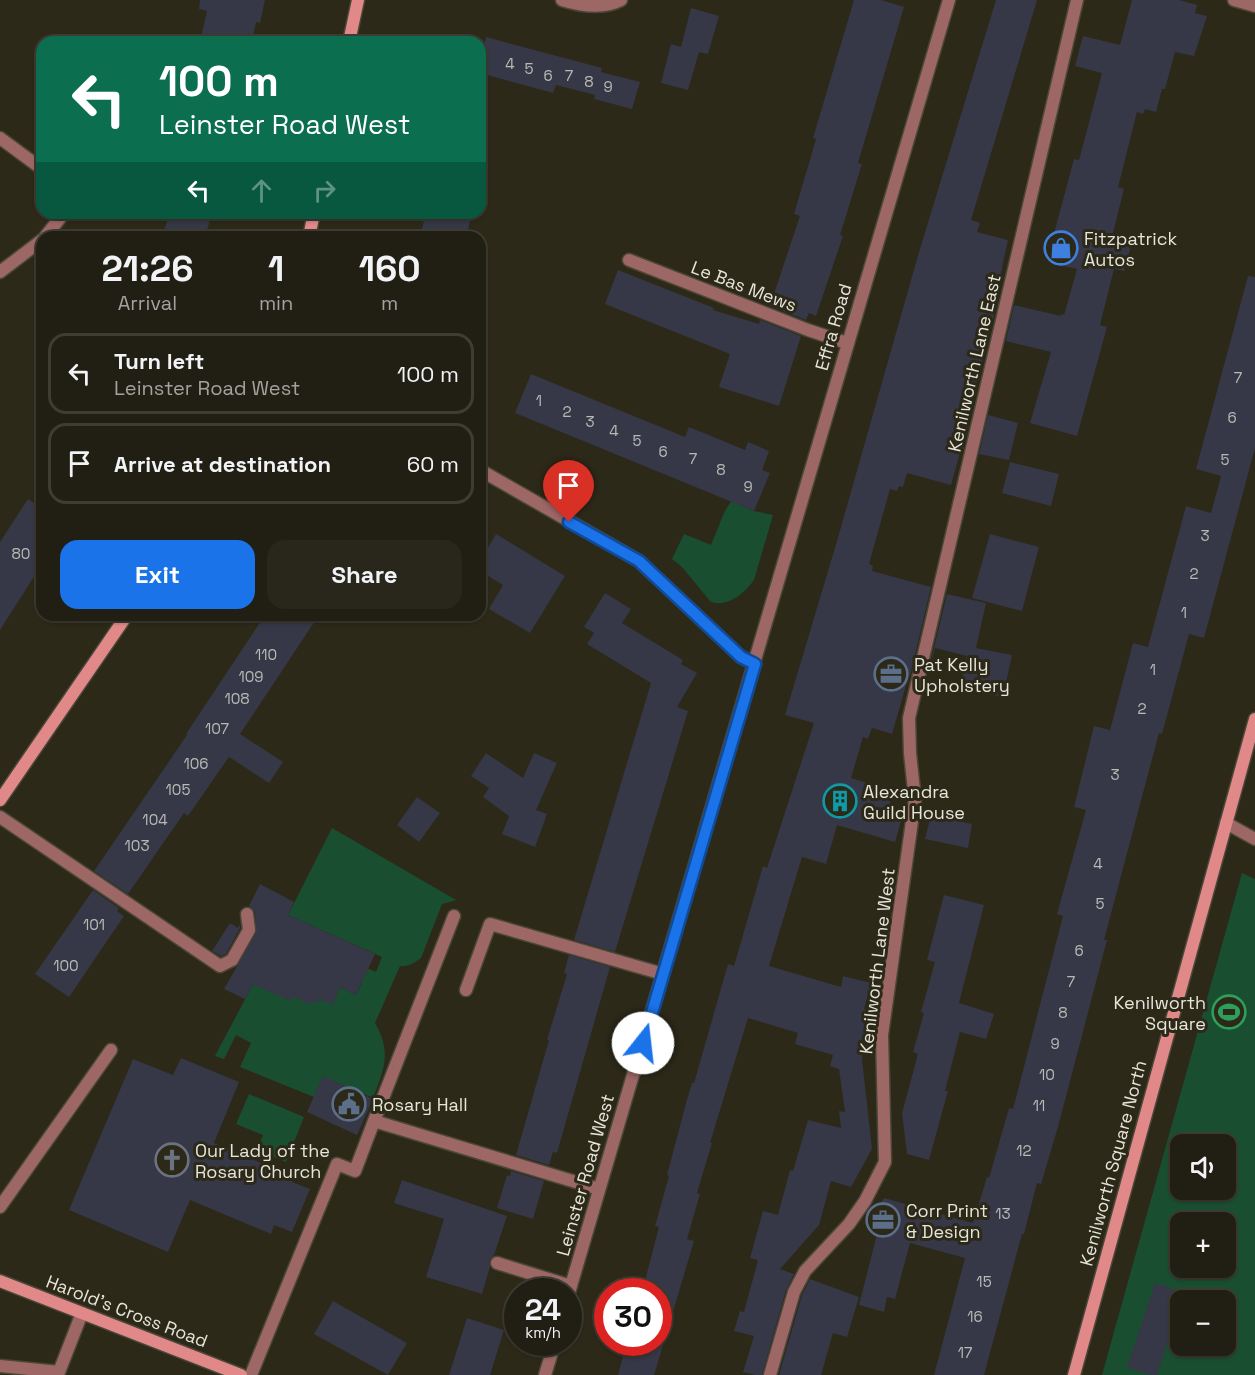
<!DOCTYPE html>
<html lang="en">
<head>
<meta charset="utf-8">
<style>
  :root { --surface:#211f13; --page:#29271c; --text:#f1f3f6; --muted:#a2a2a0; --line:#3e3d33; --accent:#1a73e8 }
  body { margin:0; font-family:"Space Grotesk",sans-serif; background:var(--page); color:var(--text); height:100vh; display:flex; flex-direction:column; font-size:22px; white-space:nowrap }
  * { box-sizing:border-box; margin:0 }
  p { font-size:20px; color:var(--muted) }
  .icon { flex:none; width:33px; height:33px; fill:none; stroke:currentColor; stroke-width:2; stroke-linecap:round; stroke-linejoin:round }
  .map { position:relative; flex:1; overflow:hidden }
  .drawer { position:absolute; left:36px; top:231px; width:450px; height:390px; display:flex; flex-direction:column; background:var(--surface); border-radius:18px; box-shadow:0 2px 4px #0004,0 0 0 2px var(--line) }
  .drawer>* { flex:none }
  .hud { position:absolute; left:36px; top:36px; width:450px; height:183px; border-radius:18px; box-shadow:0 2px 4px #0004,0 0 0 2px var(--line); background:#0b6e4f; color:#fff; overflow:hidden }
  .fabs { position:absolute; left:1170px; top:1134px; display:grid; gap:12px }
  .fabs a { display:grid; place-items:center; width:66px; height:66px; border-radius:12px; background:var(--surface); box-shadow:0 2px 4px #0004,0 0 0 2px var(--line); font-size:30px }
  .speed { position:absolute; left:504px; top:1278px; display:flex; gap:12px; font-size:30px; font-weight:700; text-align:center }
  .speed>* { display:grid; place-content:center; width:78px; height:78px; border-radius:50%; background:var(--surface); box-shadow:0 2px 4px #0004,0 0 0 2px var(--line); line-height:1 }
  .speed small { font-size:15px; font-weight:400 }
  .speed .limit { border:9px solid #d22; background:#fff; color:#111 }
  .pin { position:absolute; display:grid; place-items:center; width:51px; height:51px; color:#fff; margin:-62px -26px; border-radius:50% 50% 50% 0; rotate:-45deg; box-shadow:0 0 6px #0007 }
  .pin .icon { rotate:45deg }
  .me { position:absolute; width:66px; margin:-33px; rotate:16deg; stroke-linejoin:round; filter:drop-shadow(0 0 4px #0008) }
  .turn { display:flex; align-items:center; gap:21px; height:126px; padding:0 24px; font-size:27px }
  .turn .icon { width:78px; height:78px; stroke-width:2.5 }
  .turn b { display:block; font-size:42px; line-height:51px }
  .lanes { display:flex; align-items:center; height:57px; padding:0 24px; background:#0003; justify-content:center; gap:30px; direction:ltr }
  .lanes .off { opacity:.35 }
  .eta { display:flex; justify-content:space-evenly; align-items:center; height:102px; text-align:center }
  .eta b { font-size:36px; font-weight:700; line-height:42px }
  .primary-button { display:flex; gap:12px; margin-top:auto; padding:12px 24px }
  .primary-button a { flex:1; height:69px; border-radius:18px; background:var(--accent); color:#fff; font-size:24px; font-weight:700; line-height:69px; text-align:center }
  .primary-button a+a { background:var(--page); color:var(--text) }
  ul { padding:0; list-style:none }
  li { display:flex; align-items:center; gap:18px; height:81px; margin:0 12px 9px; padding:0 12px; border:3px solid var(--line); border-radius:18px }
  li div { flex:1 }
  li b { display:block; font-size:22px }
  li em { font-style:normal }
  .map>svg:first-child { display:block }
  .green { fill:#1a4e31; fill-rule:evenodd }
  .building { fill:#363747 }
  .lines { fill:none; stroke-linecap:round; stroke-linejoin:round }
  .lane-casing { stroke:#4a4738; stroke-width:15 }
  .street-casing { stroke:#4a4738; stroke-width:15 }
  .secondary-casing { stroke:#4a4738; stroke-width:15 }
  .lane { stroke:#9d6766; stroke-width:12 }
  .street { stroke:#9d6766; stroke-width:12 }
  .secondary { stroke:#e08988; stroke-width:12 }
  .route-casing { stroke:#114b97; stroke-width:15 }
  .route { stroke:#1a73e8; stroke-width:10 }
  .labels { text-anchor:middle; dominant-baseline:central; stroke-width:6; stroke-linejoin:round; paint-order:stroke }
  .number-label { font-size:15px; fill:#babab5 }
  .poi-label { font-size:18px; fill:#e6e5da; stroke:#2c2919; text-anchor:start }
  .street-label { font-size:18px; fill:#e6e5da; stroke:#2c2919 }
</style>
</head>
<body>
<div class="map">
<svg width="1255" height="1375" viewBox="0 0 1255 1375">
  <rect width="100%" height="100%" fill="#2c2919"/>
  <path class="green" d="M731 501 754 511 773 515 754 580C745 593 726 609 710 601L682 567 672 559 684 534 711 545 724 513Z
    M332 828 456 900 442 904 421 958C414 963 408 967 400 966L375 1023C392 1052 384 1069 373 1098L323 1077 314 1097 240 1067 251 1043 236 1035 224 1059 215 1056 260 971 318 998 333 1003 340 987 356 995 362 983V966L376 972 382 957 288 915Z
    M1242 873 1255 879V1375H1102ZM1180 1144H1226V1190H1180ZM1180 1222H1226V1268H1180ZM1180 1300H1226V1346H1180Z
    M249 1094 304 1117 286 1162 257 1150 263 1135 236 1124Z"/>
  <path class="building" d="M200 0H265L260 23 256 22 252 42H200L207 11 199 9Z
    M854 0H881L904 7 858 163 862 164 840 235 843 236 816 316 809 313 806 320 770 306 800 216 794 214 816 139 813 138Z
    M996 0H1037L971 220 980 223 977 232 1008 240 995 300 998 301 969 411 972 412 963 450 961 449 951 485 907 473 903 487 899 486 897 491 890 489 869 564 873 566 872 571 931 587 910 676 909 675 892 734 872 728 868 739 863 737 851 778 894 791 888 810 903 814 895 842 837 825 826 864 802 857 769 966 841 987 843 976 871 983 864 1009 867 1010 862 1059 872 1149 851 1187 831 1181 819 1225 780 1269 794 1274 786 1290 762 1375H755L743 1372 754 1336 734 1331 740 1311 744 1312 758 1260 750 1258 763 1211 778 1215 790 1170 793 1171 808 1120 841 1128 839 1111 845 1112 839 1069 830 1066 833 1055 795 1044 798 1033 748 1018 710 1143H712L697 1193 700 1194 687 1239 694 1241 664 1342 658 1341V1292H642L659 1227 655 1226 669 1176 667 1175 686 1103 692 1083H694L728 964 734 966 763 866 767 868 814 723 785 715 837 541 919 252Z
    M1132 0H1179L1197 5 1195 13 1207 16 1194 56 1175 52 1165 89H1162L1156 112 1145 109 1143 114 1137 112 1118 187 1124 189 1111 241 1131 246 1124 271 1114 269 1100 325 1107 327 1077 436 1030 423 1051 352 1006 341 1014 305 1061 316V314L1064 315 1077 269 1055 264 1062 239 1053 237 1074 159 1079 160 1087 130 1102 73 1075 66 1083 36 1120 45Z
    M691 8 719 16 708 54 685 49 699 52 688 90 661 83 671 44 681 47Z
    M486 37 602 68 601 72 640 82 632 109 594 99 595 95 556 85 553 93 480 73V44L484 45Z
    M170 213H212L205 237H162Z
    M426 213H472L466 237H420Z
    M618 270 714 308 713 310 759 324 760 320 801 336 779 406 719 387 730 354 605 304Z
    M1248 276 1255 277V448L1204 638 1189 634 1162 734 1159 733 1104 940H1107L1058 1127 1041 1184 1037 1183 1024 1234H1022L984 1375H934L965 1258 910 1243 895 1299 887 1297 884 1312 859 1305 877 1234 869 1231 875 1212 884 1198 973 1223 987 1177 989 1178 1009 1108 1013 1109 1063 916 1057 914 1086 810 1074 807 1094 726 1110 730 1133 643 1148 647 1186 506 1211 513 1221 476 1196 469Z
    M531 374 685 437 689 427 745 450 748 442 769 451 762 470 770 473 754 511 515 413Z
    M988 415 1018 423 1009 460 979 454Z
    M1010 462 1059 474 1051 506 1002 493Z
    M28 499 42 508V564L0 630V542Z
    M496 534 565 576 530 633 489 609 503 585 480 571V561Z
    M990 534 1039 547 1022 611 972 598Z
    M605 593 631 609 622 623 683 660 681 664 697 673 677 707 688 711 615 952 574 940 651 683 587 644 594 633 584 627Z
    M947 594 986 603 976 648 1012 655 1003 697 960 688 967 656 935 648 928 673Z
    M265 615H319L240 734 283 762 269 783 229 757 188 816 184 813 128 894 94 871 187 735 186 734Z
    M486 753 523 778 534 753 557 763 536 810 547 814 535 847 502 834 509 816 483 797 489 788 471 776Z
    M417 797 440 813 419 842 397 825Z
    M931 815 972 824 968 848 925 839Z
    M260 884 294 902 288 915 375 954 356 995 340 987 333 1005 321 1000 309 1004 293 996 291 1001 253 984 245 999 224 989 256 933 255 912 249 906Z
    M93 890 119 908 117 911 124 916 69 997 35 974Z
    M944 895 984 905 959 1003 994 1014 986 1039 960 1032 945 1091H948L929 1160 907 1154 902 1113 918 1054 913 1052 924 1013 921 1012 935 962 927 960Z
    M230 923 238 928 240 925V928L226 954 221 956 212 951Z
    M569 955 610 967 557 1153 553 1152 549 1165 516 1155 549 1040H547L567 974 564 973Z
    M181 1058 239 1082 214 1143 294 1177 292 1182 310 1189 292 1232 274 1225 271 1234 190 1200 168 1252 69 1210 133 1059 173 1075Z
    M323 1076 373 1099 357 1135 307 1112Z
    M511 1171 544 1181 533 1219 497 1208 507 1175 510 1176Z
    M402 1180 507 1216 494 1255 489 1261 490 1267 482 1294 426 1277 444 1219 394 1203Z
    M810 1279 859 1297 847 1337 833 1333 821 1375H779L802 1295Z
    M1155 1283 1184 1293 1157 1375H1151L1127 1367Z
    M333 1301 407 1343 388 1375 314 1334Z
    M467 1318 504 1330 490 1375H449Z
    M627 1342H664L654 1375H618Z"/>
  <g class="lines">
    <g class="lane-casing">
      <path id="lane" d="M0 138 42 169
        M45 237 64 213
        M0 272 42 240
        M0 817 220 966 232 960 249 930 247 914
        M466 990 490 924 663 974
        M374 1121 454 916
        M0 1207 111 1050
        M497 1263 571 1286
        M0 1366 59 1372 82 1313
        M251 1375 337 1164 355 1171 374 1121 599 1189"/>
    </g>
    <g class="street-casing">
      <path id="street" d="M562 0C581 6 604 9 621 0
        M1234 0 1255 6
        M629 260 808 330 847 343
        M480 470 639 561 741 657 755 664
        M1226 823 1255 839
        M568 1296 949 0
        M545 1375 555 1342
        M770 1375 794 1292 805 1271 849 1224 865 1201 885 1162 882 1035 915 800 910 753 909 718 1077 0"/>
    </g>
    <g class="secondary-casing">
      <path id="secondary" d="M349 42 358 0
        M309 237 314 213
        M0 800 127 615
        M0 1281 241 1375
        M1074 1375 1255 719"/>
    </g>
    <use href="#lane" class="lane"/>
    <use href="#street" class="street"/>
    <use href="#secondary" class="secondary"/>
  </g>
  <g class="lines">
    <g class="route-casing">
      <path id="route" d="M569 522 639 561 741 657 755 664 643 1043"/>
    </g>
    <use href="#route" class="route"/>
  </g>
  <defs>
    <g id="shop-ring" transform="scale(1.725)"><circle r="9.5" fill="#2c2919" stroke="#3f7fe0" stroke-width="1.5"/><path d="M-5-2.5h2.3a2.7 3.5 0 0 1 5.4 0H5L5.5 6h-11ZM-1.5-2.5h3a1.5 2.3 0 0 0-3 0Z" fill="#3f7fe0"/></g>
    <g id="office-ring" transform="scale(1.725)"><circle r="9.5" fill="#2c2919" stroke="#5c6f8a" stroke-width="1.5"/><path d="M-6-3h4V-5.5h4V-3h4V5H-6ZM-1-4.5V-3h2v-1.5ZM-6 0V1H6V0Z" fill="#5c6f8a"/></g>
    <g id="building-ring" transform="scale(1.725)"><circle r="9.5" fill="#2c2919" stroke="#0f9aa8" stroke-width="1.5"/><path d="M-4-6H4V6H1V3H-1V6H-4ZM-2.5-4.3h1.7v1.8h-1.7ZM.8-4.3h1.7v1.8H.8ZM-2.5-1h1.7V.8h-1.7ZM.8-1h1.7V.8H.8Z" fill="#0f9aa8"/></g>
    <g id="stadium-ring" transform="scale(1.725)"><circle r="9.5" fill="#2c2919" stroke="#2e9e5b" stroke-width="1.5"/><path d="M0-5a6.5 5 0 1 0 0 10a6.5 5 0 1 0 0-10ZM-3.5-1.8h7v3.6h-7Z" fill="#2e9e5b"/></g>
    <g id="civic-ring" transform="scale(1.725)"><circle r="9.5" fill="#2c2919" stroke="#5c6f8a" stroke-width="1.5"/><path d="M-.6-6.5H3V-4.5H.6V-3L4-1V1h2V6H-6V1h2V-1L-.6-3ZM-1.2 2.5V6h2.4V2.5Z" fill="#5c6f8a"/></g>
    <g id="church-ring" transform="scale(1.725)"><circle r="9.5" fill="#2c2919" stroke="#6b7280" stroke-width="1.5"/><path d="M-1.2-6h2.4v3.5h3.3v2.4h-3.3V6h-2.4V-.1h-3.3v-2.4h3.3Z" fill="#6b7280"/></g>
  </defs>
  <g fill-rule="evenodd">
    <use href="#shop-ring" x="1061" y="248"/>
    <use href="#office-ring" x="891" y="674"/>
    <use href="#building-ring" x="840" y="801"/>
    <use href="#stadium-ring" x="1229" y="1012"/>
    <use href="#civic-ring" x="349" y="1104"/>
    <use href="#church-ring" x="172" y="1160"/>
    <use href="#office-ring" x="883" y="1220"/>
  </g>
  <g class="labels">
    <g class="number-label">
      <text x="510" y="63">4</text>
      <text x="529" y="68">5</text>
      <text x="548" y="75">6</text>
      <text x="569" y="75">7</text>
      <text x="589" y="81">8</text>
      <text x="608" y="86">9</text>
      <text x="1238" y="377">7</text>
      <text x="539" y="400">1</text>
      <text x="567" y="411">2</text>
      <text x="1232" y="417">6</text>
      <text x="590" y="421">3</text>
      <text x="614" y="430">4</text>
      <text x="637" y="440">5</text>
      <text x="663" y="451">6</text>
      <text x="693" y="458">7</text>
      <text x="1225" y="459">5</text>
      <text x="721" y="469">8</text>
      <text x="748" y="486">9</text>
      <text x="1205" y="535">3</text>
      <text x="21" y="553">80</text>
      <text x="1194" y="573">2</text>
      <text x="1184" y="612">1</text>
      <text x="266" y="654">110</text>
      <text x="1153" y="669">1</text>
      <text x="251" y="676">109</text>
      <text x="237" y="698">108</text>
      <text x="1142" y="708">2</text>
      <text x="217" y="728">107</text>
      <text x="196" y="763">106</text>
      <text x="1115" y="774">3</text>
      <text x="178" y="789">105</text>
      <text x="155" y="819">104</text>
      <text x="137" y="845">103</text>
      <text x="1098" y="863">4</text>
      <text x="1100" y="903">5</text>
      <text x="94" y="924">101</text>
      <text x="1079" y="950">6</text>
      <text x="66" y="965">100</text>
      <text x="1071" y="981">7</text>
      <text x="1063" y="1012">8</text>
      <text x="1055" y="1043">9</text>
      <text x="1047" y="1074">10</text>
      <text x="1039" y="1105">11</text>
      <text x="1024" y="1150">12</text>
      <text x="1003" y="1213">13</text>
      <text x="984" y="1281">15</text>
      <text x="975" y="1316">16</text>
      <text x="965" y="1352">17</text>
    </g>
    <g class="poi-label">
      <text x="1084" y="238">Fitzpatrick<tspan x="1084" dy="21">Autos</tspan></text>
      <text x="914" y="664">Pat Kelly<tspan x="914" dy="21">Upholstery</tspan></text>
      <text x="863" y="791">Alexandra<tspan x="863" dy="21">Guild House</tspan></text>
      <text x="1206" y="1002" text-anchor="end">Kenilworth<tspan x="1206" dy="21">Square</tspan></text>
      <text x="372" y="1104">Rosary Hall</text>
      <text x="195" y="1150">Our Lady of the<tspan x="195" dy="21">Rosary Church</tspan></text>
      <text x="906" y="1210">Corr Print<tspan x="906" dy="21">&amp; Design</tspan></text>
    </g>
    <g class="street-label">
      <text transform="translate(744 286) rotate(21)">Le Bas Mews</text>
      <text transform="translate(833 327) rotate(-74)">Effra Road</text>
      <text transform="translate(974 363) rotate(-77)">Kenilworth Lane East</text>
      <text transform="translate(877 961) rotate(-83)">Kenilworth Lane West</text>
      <text transform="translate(1113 1163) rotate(-75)">Kenilworth Square North</text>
      <text transform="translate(585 1175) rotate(-74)">Leinster Road West</text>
      <text transform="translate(127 1311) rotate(21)">Harold's Cross Road</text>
    </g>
  </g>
</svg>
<div class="fabs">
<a><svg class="icon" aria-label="sound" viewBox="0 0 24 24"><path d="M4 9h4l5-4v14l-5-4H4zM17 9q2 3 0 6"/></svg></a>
<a>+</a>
<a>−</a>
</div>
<div class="speed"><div>24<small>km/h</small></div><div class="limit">30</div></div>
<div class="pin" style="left:569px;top:522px;background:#d93025"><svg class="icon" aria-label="arrive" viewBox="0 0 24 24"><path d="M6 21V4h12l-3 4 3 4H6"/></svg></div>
<svg class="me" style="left:643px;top:1043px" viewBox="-20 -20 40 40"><circle r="19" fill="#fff"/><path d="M0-13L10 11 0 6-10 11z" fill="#1a73e8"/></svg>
<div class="hud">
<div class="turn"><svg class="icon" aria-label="left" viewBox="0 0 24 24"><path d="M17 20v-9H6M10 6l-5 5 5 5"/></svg><div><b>100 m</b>Leinster Road West</div></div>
<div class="lanes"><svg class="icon" aria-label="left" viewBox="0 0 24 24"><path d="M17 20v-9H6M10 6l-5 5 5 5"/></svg><svg class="icon off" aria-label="ahead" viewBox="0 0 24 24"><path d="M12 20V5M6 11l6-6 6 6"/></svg><svg class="icon off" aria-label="right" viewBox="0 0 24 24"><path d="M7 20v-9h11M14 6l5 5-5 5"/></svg></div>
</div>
<section class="drawer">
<div class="eta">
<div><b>21:26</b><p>Arrival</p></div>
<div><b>1</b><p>min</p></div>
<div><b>160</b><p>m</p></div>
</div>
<ul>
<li><svg class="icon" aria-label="left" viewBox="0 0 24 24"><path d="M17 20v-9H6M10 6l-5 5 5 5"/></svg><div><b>Turn left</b><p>Leinster Road West</p></div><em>100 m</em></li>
<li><svg class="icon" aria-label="arrive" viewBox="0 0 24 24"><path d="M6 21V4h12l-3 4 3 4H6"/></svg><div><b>Arrive at destination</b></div><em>60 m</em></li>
</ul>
<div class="primary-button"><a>Exit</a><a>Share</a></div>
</section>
</div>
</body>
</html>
